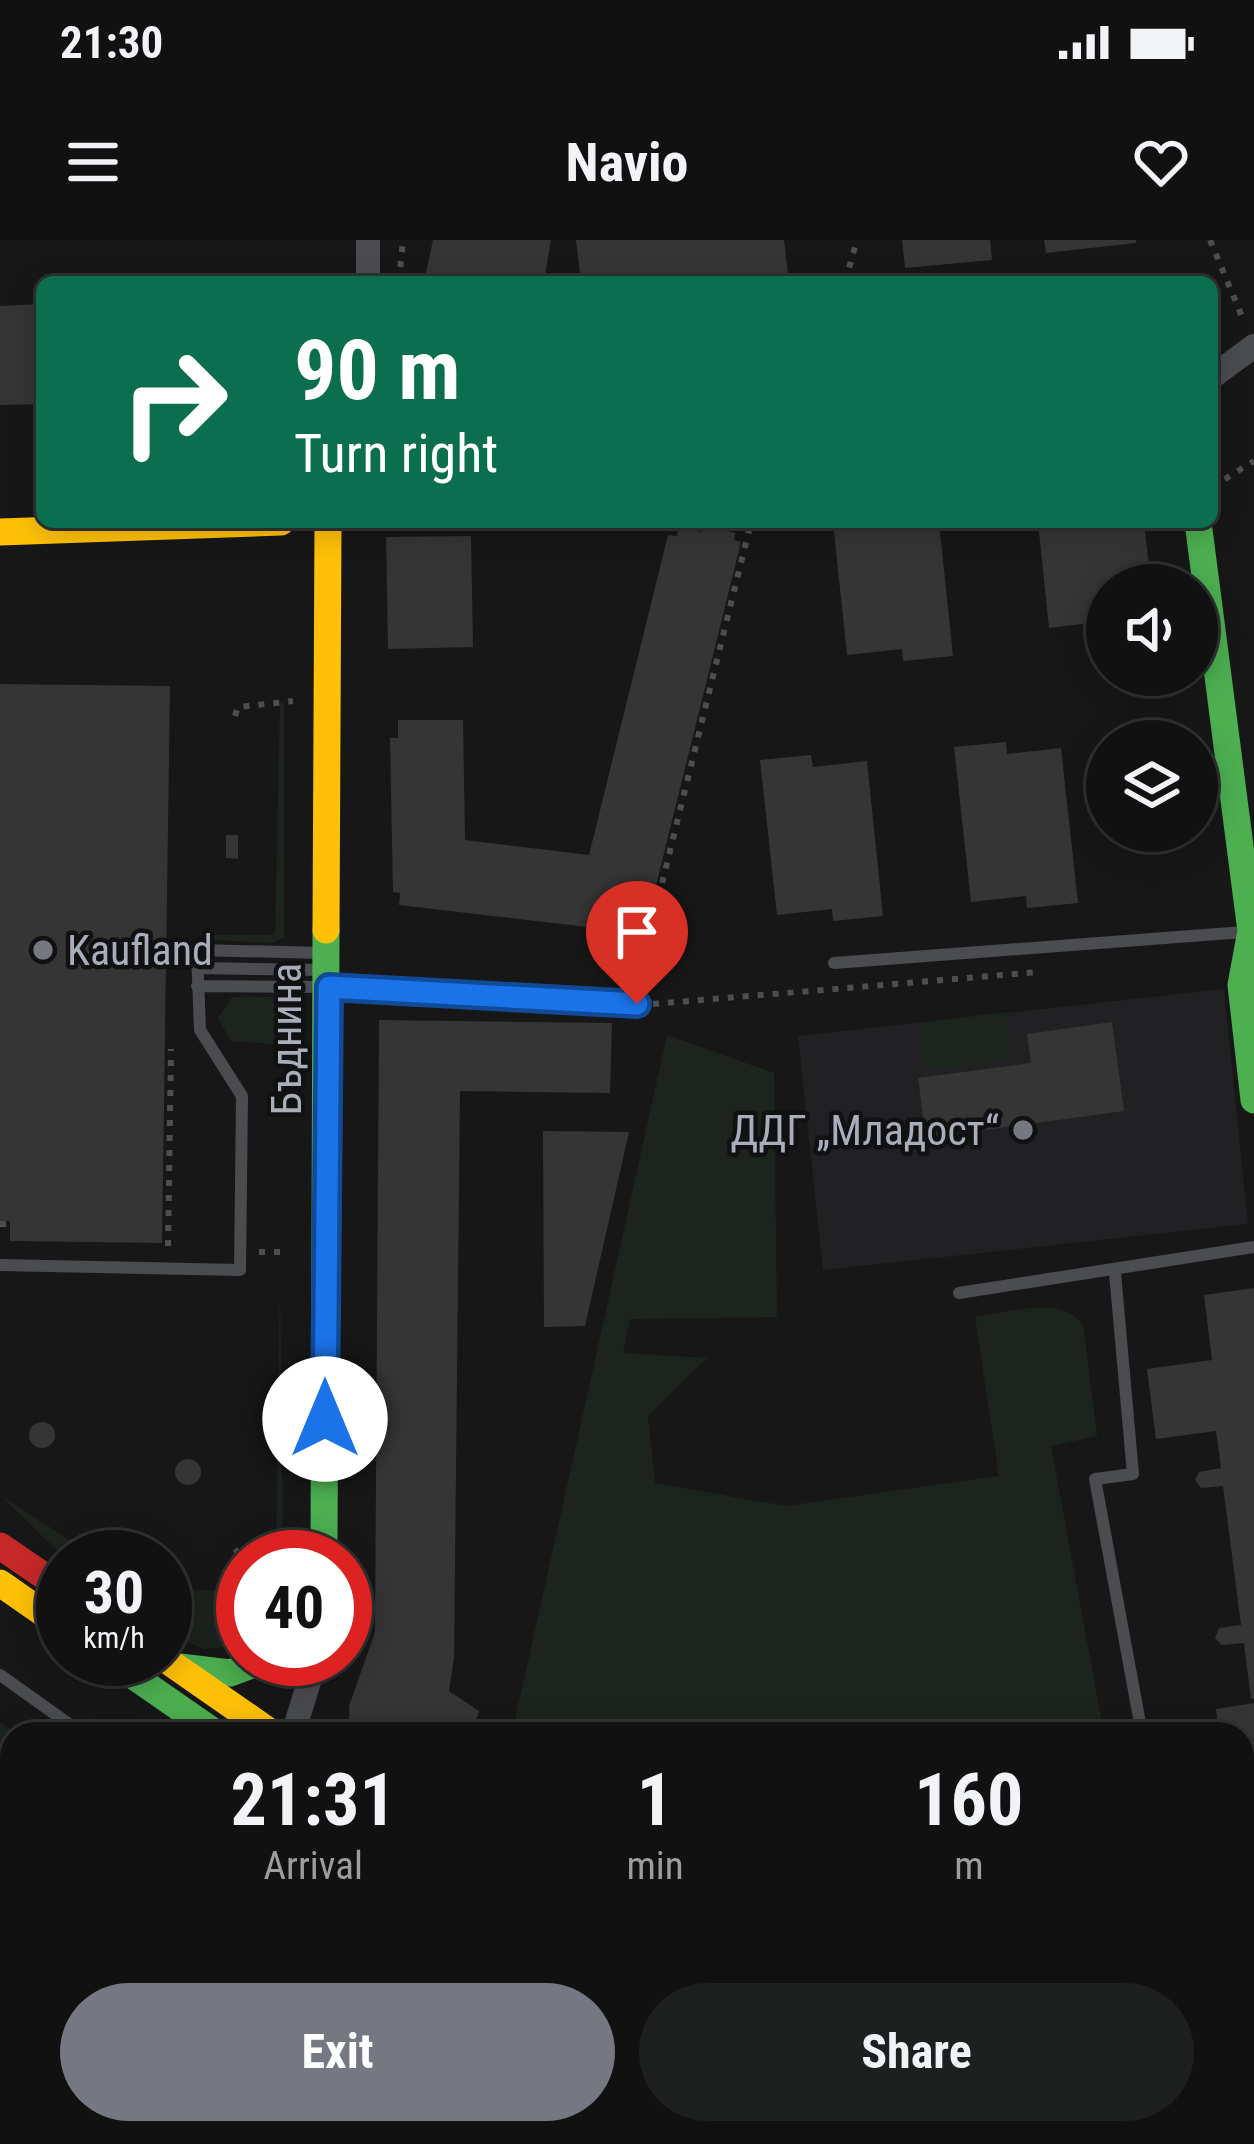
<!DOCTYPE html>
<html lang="en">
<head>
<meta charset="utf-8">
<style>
  :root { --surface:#111; --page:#1e1f1f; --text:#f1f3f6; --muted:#9c9d9f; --line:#303131; --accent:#757880 }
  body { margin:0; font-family:"Roboto Condensed",sans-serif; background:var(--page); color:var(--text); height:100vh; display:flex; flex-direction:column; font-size:45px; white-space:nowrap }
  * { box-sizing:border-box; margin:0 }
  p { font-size:39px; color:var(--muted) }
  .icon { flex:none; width:66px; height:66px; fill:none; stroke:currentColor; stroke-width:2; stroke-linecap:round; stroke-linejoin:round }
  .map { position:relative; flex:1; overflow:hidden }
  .details { position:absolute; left:0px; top:1482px; width:1254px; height:423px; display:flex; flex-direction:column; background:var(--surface); border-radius:36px 36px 0 0; box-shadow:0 6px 30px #0003,0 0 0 3px var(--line) }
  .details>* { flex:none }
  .hud { position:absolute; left:36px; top:36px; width:1182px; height:252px; border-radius:18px; box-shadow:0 6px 30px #0003,0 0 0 3px var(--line); background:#0b6e4f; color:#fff; overflow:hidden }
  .controls { position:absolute; left:1086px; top:324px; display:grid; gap:24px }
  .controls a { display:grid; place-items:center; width:132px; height:132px; border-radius:50%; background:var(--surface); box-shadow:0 6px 30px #0003,0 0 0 3px var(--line); font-size:60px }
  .speed { position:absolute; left:36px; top:1290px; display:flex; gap:24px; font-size:60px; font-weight:700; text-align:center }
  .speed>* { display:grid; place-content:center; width:156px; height:156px; border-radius:50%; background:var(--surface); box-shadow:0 6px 30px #0003,0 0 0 3px var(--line); line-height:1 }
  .speed small { font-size:30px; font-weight:400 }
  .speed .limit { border:18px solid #d22; background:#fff; color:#111 }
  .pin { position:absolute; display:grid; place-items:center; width:102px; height:102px; color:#fff; margin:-123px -51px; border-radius:50% 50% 50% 0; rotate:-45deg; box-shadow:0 0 12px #0007 }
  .pin .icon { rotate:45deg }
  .me { position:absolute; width:132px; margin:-66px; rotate:0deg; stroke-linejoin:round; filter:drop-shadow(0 0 9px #0008) }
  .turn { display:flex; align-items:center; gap:42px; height:252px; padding:0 60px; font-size:54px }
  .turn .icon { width:156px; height:156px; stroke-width:2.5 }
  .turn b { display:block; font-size:84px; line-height:102px }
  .eta { display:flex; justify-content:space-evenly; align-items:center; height:204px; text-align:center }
  .eta b { font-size:72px; font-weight:700; line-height:84px }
  .button { display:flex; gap:24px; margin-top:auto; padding:24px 60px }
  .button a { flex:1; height:138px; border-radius:72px; background:var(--accent); color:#fff; font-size:48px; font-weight:700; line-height:138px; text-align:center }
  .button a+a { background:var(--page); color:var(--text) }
  .status { display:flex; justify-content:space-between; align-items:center; height:84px; padding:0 60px; background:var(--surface); direction:ltr }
  .status svg { height:33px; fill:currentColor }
  header { display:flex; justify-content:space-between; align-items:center; height:156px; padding:0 60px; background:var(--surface); font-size:54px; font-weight:700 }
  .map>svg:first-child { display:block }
  .built { fill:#212123 }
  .green { fill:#1d241e }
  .building { fill:#353536 }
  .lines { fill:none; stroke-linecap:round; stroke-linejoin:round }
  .path { stroke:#4d4e52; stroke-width:6; stroke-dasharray:6 9; stroke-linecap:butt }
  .lane { stroke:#4b4c50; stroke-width:12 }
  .street { stroke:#4b4c50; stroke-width:24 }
  .fast { stroke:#4caf50; stroke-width:27 }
  .slow { stroke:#ffc107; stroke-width:27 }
  .jam { stroke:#c62828; stroke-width:27 }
  .route-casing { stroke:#114b97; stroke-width:30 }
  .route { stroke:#1a73e8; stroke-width:21 }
  .poi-dot { fill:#757880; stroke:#111113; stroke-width:4.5 }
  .labels { text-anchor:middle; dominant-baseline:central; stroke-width:9; stroke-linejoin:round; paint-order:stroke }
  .poi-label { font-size:42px; fill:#a8adb8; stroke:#111113; text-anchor:start }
  .street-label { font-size:42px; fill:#a8adb8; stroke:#111113 }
</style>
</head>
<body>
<div class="status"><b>21:30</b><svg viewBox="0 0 49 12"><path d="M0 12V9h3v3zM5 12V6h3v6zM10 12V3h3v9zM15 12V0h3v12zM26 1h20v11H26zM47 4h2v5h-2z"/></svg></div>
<header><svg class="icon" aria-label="menu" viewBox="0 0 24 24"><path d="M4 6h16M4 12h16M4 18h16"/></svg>Navio<svg class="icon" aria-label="heart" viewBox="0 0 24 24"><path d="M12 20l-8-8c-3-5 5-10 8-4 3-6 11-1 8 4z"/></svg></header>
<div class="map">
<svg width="1254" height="1904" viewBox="0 0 1254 1904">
  <rect width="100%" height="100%" fill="#171717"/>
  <path class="built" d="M1224 749 1248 984 823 1030 798 796Z
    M346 1893H520L536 1904H343Z"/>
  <path class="green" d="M280 463H284V697L272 703 214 700V695H275Z
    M232 757H287L286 805 231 801 218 778Z
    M1006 772 1012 819 925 830 919 783Z
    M667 795 774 833 777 1077 630 1079 623 1113 707 1118 648 1176 655 1243 786 1266 999 1236 975 1077C1008 1073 1060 1054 1083 1084L1097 1196 1051 1206 1104 1494H512Z
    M280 1031 283 1317H276Z
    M0 1255 95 1317H64Z
    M165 1349 243 1351V1405L203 1409 165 1390Z
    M0 1482 17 1494H12V1553H0Z
    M1254 1632V1685L1242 1694V1634Z
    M213 1893H271L268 1904H213Z
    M520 1893H672L684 1901 718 1904H536Z
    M919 1893H996C974 1904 942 1904 919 1893Z"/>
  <path class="building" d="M433 0H551L544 42H424Z
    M576 0H784L789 42H581Z
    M902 0H990L992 20 905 28Z
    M1044 0H1136V3L1046 13Z
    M42 64V164L0 165V66Z
    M833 282H939L953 416 903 421 902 409 847 415Z
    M1038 282H1144L1151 345H1107V381L1049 388Z
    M704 285 735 293 734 300 741 302 646 686 641 684 639 693 399 665 400 653 393 652 390 498H398V480H463L465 600 589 615 668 295 677 296 679 287 702 292Z
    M471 296 473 407 388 409 386 297Z
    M0 444 170 446 162 1003 10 1001V981H0Z
    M1006 502 1007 514 1061 508 1078 663 1027 668 1026 656 971 662 954 507Z
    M811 515 813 527 867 521 883 676 833 681 832 669 777 675 760 520Z
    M226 595H238V619L226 618Z
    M379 780 612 783 610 853 460 851 454 1418 449 1451 479 1471 472 1494H350L349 1466 375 1392Z
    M1112 782 1124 871 926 898 918 838 1031 823 1027 794Z
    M543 891 629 892 585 1086 544 1087Z
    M1254 1048V1459H1251L1244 1403 1222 1405 1215 1398 1219 1388 1241 1385 1223 1246 1201 1248 1195 1240 1199 1232 1221 1228 1216 1191 1156 1199 1147 1129 1212 1120 1204 1055Z
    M29 1195a13 13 0 1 1 26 0a13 13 0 1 1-26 0Z
    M175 1232a13 13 0 1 1 26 0a13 13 0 1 1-26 0Z
    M1254 1463V1588L1242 1589V1494H1219L1216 1469Z
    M0 1594H12V1655H0Z
    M1254 1832V1904H1171L1184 1893H1242V1842Z
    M153 1893H213V1904H153Z"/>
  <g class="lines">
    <path class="path" d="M1210 0 1243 79
      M399 42 403 0
      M845 42 857 0
      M1212 247 1254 221
      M235 476 238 467 293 461
      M637 745 751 282
      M653 764 1040 732
      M0 984H10
      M168 1006 171 809
      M259 1012H289
      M235 1309 243 1319
      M156 1317 161 1310
      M0 1570H12
      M0 1728H12
      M0 1880H12
      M714 1893 732 1904
      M891 1893 906 1904"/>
    <path class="lane" d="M834 723 1244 692
      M197 728 321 730
      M197 746 329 747 637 764
      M0 1025 240 1030 242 856 200 790 197 710 324 713
      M1115 1033 1133 1234 1095 1239 1142 1494
      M959 1053 1254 1007
      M0 1435 83 1494
      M1242 1615 1254 1614"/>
    <path class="street" d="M368 42V0
      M1212 137 1254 106
      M293 1494 316 1419
      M1242 1749 1254 1739
      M292 1904 296 1893
      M1056 1904 1069 1893"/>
    <path class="fast" d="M1198 282 1251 691 1241 745 1254 860
      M324 1317 326 690
      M109 1419 217 1494
      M180 1427 230 1433 268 1419"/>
    <path class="slow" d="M0 292 281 282
      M326 690 328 282
      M0 1343 63 1387
      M165 1419 273 1494
      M816 1893 832 1904"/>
    <path class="jam" d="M0 1306 63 1349"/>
  </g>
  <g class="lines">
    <g class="route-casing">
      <path id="route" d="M325 1179 329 747 637 764"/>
    </g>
    <use href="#route" class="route"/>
  </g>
  <g class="poi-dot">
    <circle cx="43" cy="710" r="12"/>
    <circle cx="1023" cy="890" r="12"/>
  </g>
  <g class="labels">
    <g class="poi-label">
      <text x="67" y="710">Kaufland</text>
      <text x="999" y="890" text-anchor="end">ДДГ „Младост“</text>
    </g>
    <g class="street-label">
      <text transform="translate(286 799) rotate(-90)">Бъднина</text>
    </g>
  </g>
</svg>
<div class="controls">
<a><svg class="icon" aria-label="sound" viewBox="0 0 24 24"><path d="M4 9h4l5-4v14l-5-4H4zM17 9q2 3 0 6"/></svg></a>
<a><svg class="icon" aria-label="layers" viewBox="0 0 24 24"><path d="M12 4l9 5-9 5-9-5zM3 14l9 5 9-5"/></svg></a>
</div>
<div class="speed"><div>30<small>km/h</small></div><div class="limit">40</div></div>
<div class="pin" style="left:637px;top:764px;background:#d93025"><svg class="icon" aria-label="arrive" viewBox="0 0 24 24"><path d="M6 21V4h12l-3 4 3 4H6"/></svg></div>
<svg class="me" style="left:325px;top:1179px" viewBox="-20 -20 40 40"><circle r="19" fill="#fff"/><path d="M0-13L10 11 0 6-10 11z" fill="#1a73e8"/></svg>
<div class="hud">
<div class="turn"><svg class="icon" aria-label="right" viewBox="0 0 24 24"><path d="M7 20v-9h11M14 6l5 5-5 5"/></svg><div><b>90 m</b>Turn right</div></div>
</div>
<section class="details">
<div class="eta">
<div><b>21:31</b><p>Arrival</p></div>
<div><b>1</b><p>min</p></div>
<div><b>160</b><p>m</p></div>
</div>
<div class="button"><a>Exit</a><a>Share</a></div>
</section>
</div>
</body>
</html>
